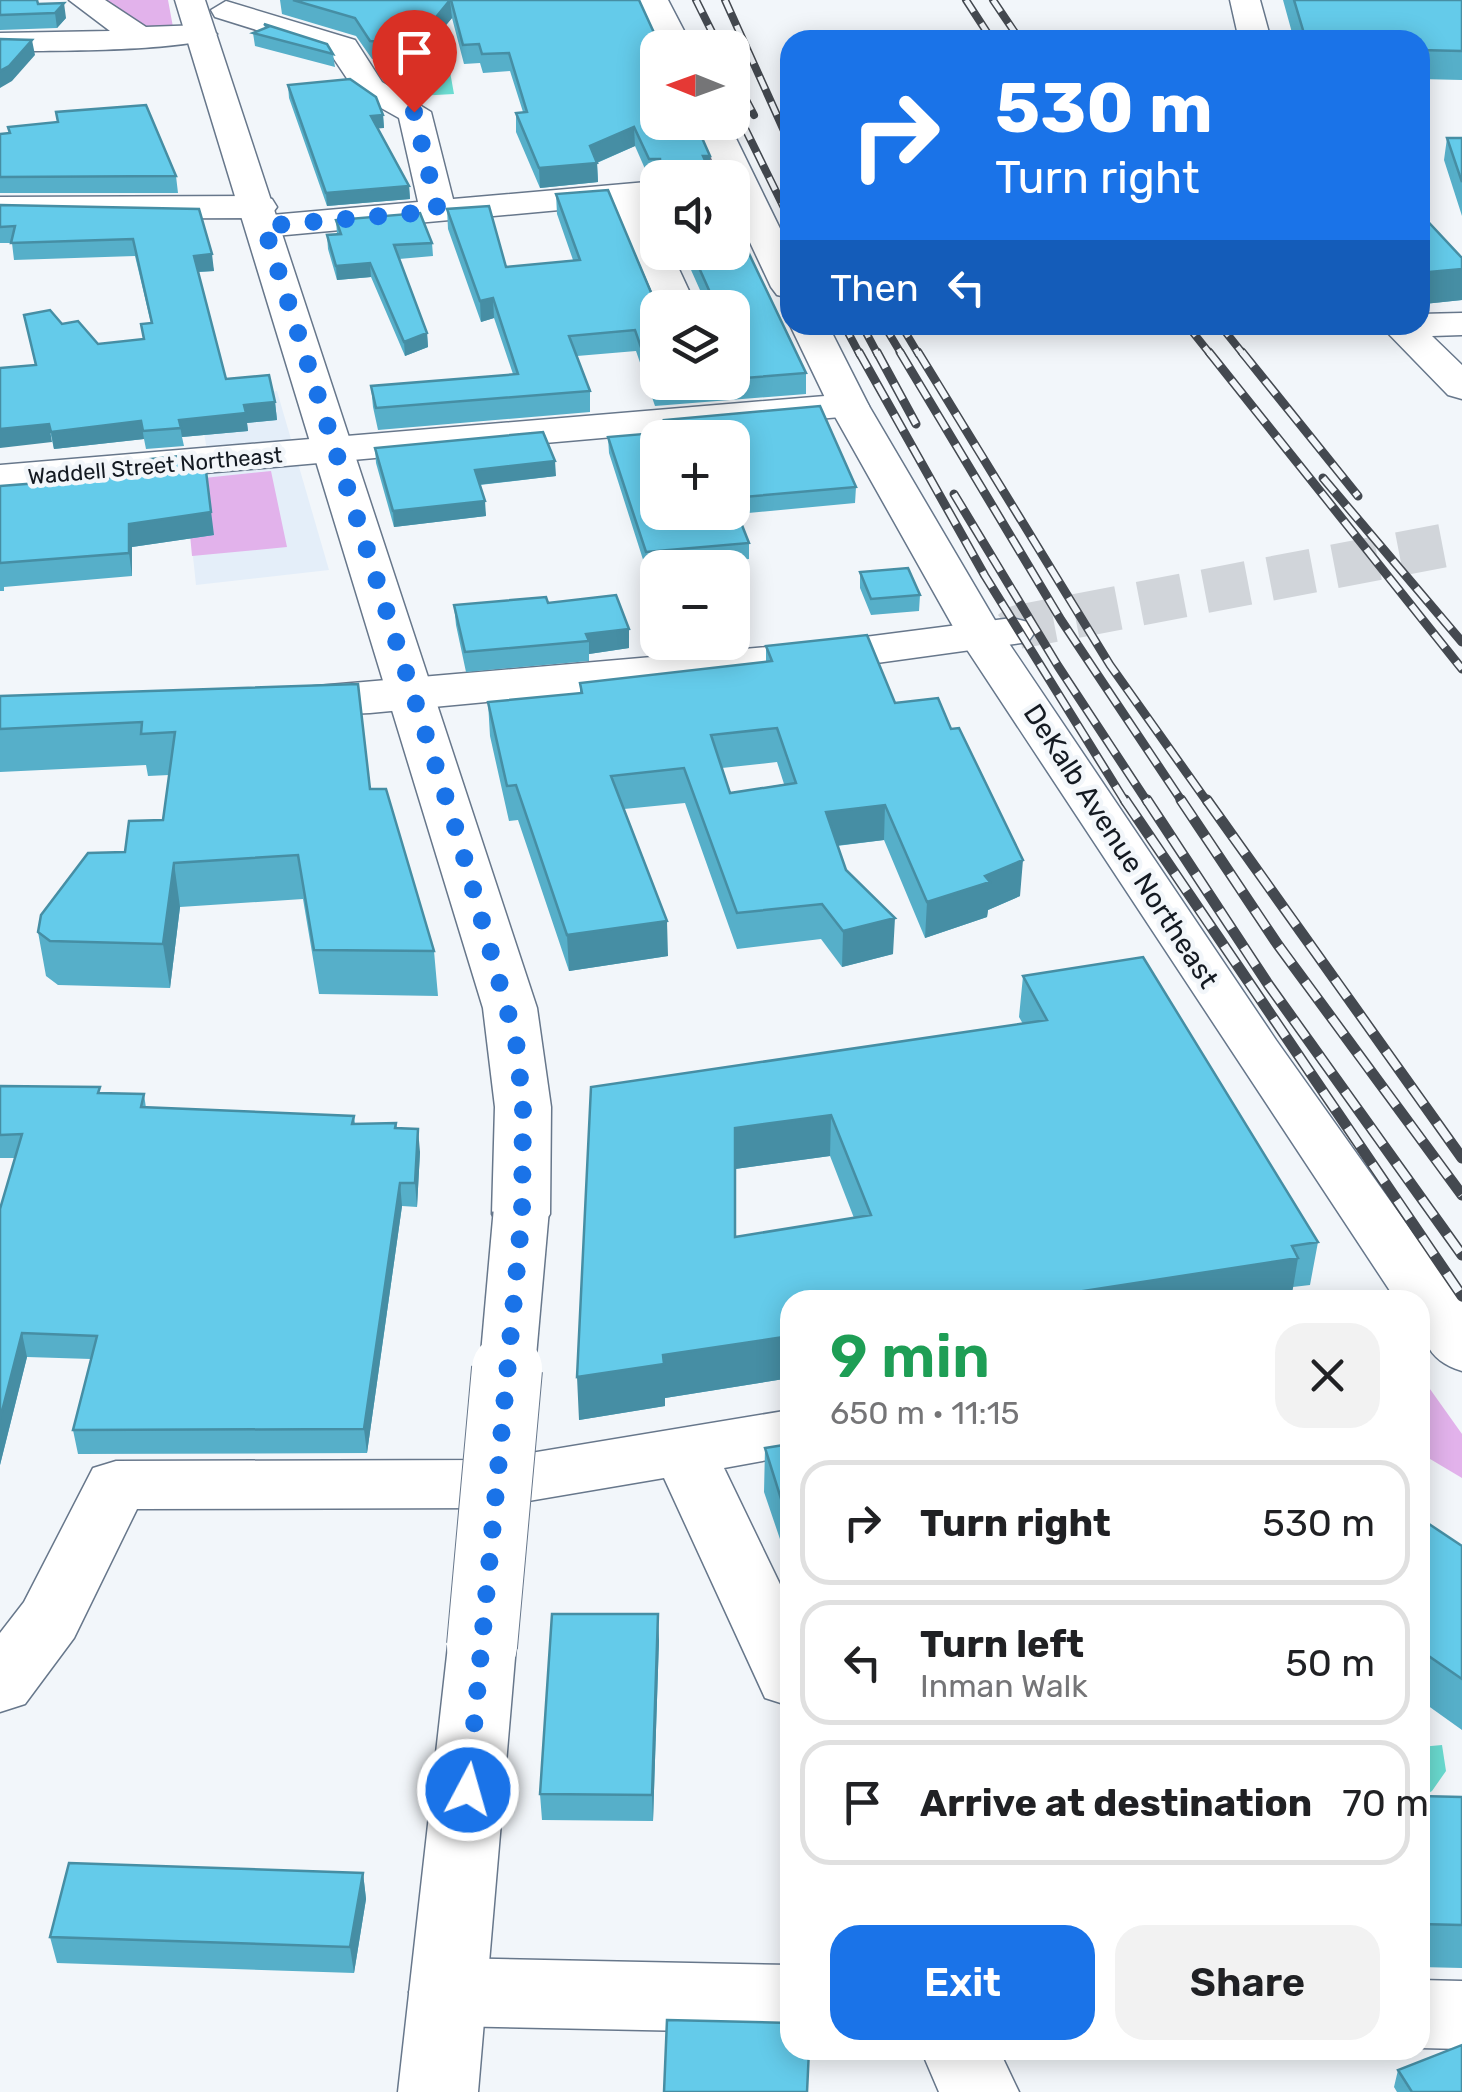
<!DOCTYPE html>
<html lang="en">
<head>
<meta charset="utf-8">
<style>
  :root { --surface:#fff; --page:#f2f2f2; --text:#202124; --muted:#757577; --line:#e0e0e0; --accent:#1a73e8 }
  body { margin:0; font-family:Rubik,sans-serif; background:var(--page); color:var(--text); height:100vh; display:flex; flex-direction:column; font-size:38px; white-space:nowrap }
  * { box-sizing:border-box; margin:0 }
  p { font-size:32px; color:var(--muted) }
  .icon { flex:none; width:55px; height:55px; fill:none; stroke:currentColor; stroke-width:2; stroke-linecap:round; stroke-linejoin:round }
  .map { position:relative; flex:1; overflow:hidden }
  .side { position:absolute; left:780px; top:1290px; width:650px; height:770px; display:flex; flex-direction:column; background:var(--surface); border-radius:30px; box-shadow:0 5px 25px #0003 }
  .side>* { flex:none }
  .banner { position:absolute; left:780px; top:30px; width:650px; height:305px; border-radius:30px; box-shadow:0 5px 25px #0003; background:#1a73e8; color:#fff; overflow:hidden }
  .needle { width:65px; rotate:271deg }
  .controls { position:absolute; left:640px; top:30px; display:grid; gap:20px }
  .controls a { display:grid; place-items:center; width:110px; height:110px; border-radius:20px; background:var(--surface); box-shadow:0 5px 25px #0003; font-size:50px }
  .pin { position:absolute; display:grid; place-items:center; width:85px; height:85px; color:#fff; margin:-102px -42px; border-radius:50% 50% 50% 0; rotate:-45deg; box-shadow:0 0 10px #0007 }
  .pin .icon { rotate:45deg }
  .me { position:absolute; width:110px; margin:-55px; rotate:6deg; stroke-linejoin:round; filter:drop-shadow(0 0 8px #0008) }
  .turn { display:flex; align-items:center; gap:35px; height:210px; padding:0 50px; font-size:45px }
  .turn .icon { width:130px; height:130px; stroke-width:2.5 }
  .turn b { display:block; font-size:70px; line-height:85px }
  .then { display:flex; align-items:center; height:95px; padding:0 50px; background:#0003; gap:20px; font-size:38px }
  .round { display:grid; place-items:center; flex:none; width:105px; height:105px; border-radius:30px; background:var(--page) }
  .summary { display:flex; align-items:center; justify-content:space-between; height:170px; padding:0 50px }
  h1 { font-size:60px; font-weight:600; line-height:75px; color:#1e9e55 }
  .action { display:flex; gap:20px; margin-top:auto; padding:20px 50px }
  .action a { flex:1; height:115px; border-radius:30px; background:var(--accent); color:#fff; font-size:40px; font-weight:600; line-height:115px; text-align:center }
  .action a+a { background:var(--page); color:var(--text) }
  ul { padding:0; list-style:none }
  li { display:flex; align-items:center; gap:30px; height:125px; margin:0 20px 15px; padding:0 30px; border:5px solid var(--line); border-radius:30px }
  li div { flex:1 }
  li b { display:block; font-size:38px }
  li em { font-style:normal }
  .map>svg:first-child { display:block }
  .built { fill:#e4eef9 }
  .green { fill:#e2b2eb }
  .water { fill:#6bdcd1 }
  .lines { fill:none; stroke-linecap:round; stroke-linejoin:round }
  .minor-tunnel { stroke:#d1d5da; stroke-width:44; stroke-dasharray:44 22; stroke-linecap:butt }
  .minor-casing { stroke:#67778b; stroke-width:3 }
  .major-casing { stroke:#67778b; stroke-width:3 }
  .minor { fill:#fff; fill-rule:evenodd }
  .major { fill:#fff; fill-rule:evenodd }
  .rail-far2-casing { stroke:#444950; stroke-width:8 }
  .rail-far1-casing { stroke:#444950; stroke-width:9 }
  .rail-casing { stroke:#444950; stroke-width:11 }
  .rail-far2 { stroke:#f2f6fa; stroke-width:5; stroke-dasharray:14; stroke-linecap:butt }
  .rail-far1 { stroke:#f2f6fa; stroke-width:6; stroke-dasharray:18; stroke-linecap:butt }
  .rail { stroke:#f2f6fa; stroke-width:8; stroke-dasharray:22; stroke-linecap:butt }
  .major-bridge-far1-casing { stroke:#67778b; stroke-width:58; stroke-linecap:butt }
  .major-bridge-casing { stroke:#67778b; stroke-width:72; stroke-linecap:butt }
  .major-bridge-far1 { stroke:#fff; stroke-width:55 }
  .major-bridge { stroke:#fff; stroke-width:70 }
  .wall { fill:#56afc9; fill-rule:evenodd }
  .shaded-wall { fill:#468ea4 }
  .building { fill:#64cbea; stroke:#468ea4; stroke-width:2.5; fill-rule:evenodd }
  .route { stroke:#1a73e8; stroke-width:18; stroke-dasharray:0 32.4 }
  .labels { text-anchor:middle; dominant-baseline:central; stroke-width:9; stroke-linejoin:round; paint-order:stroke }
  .far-street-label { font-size:22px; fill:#141a22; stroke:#f2f6fa }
  .street-label { font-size:28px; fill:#141a22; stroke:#f2f6fa }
</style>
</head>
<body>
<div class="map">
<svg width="1462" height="2092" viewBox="0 0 1462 2092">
  <rect width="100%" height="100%" fill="#f2f6fa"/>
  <path class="built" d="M277 391 329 570 196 585 185 480 207 450 198 400Z"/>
  <path class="green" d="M103 0H168L173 27 145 29Z
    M271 471 287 547 192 556 185 480Z
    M1420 1375 1462 1434V1478L1420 1453Z"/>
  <path class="water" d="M449 66 454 94 417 96 414 77H404L403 69Z
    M1442 1745 1446 1771 1432 1791 1420 1798V1747Z"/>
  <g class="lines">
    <path class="minor-tunnel" d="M1012 632 1018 627 1462 542"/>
    <g class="minor-casing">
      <path id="minor" d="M69 0H105L146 27 201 25 217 34C204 52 31 51 0 51V33L110 31Z
        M1230 0H1260L1271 40H1239Z
        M226 1 355 40 382 82 431 112 453 199 658 181V202H648L658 222V252H671L697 308H659L614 205 264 237 251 234 246 226 254 218 0 219V197L259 196 272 199 277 207 271 215 418 202 399 118 358 95 330 53 215 17 211 10Z
        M1462 313V335L1432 336 1462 365V399L1448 395 1380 325H1420V314Z
        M849 394 863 397 869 406 863 415 0 491V465Z
        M1012 618 1028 622 1035 632 1028 642 826 670 370 713 283 717 266 713 259 703 266 693 283 689 826 642Z
        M790 1410V1456L724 1468 790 1605V1706L765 1698 664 1478 488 1508 137 1509 74 1638 25 1704 0 1712V1633L24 1602 93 1468 116 1461 488 1460Z
        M448 1958 790 1965V2033L448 2026 421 2016 409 1992 421 1968Z
        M1420 1980 1462 1981V2049L1420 2048Z
        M921 2050H999L1019 2092H939Z"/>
    </g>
    <g class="major-casing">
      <path id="major" d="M175 0H205L537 1008 551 1107 550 1214 542 1228 521 1234 500 1228 492 1214 495 1107 483 1008Z
        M638 0H668L693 48H661Z
        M695 122H728L790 249V298L777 295 771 287 732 204V178H720Z
        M790 325H828L869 406 1006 639 1276 1040 1462 1302V1371C1425 1360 1420 1335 1420 1300H1396L960 639 829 406Z
        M482 1619 506 1627 516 1646 478 2092H398L448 1646 458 1627Z"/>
    </g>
    <use href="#minor" class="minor"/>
    <use href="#major" class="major"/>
    <g class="rail-far2-casing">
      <path id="rail-far2" d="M696 0 720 48
        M725 0 790 144
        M966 0 992 40
        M993 0 1020 40
        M732 73 754 115
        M732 102 790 220
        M844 325 860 355
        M862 325 878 355
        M884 325 902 355
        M901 325 919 355
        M1187 325 1211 355
        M1220 325 1244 355"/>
    </g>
    <g class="rail-far1-casing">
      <path id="rail-far1" d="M859 352 985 576 1126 803
        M877 352 916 424
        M900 352 1061 620 1183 803
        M918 352 1110 665 1208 803
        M1209 352 1462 669
        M1242 352 1358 496
        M1323 478 1462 642
        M954 494 1058 666 1148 803"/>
    </g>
    <g class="rail-casing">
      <path id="rail" d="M1125 800 1462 1296
        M1147 800 1268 984 1462 1255
        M1181 800 1278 945 1462 1195
        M1207 800 1462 1158"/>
    </g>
    <use href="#rail-far2" class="rail-far2"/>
    <use href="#rail-far1" class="rail-far1"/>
    <use href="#rail" class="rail"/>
    <g class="major-bridge-far1-casing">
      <path id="major-bridge-far1" d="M507 1372 521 1214"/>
    </g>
    <g class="major-bridge-casing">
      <path id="major-bridge" d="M482 1646 507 1369"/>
    </g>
    <use href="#major-bridge-far1" class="major-bridge-far1"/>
    <use href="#major-bridge" class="major-bridge"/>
  </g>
  <path class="wall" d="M0 0 38 4 66 18 57 28 0 30Z
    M280 0H639L713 178H649L635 146 597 163 598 182 540 188 516 132V113L523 112 510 71 483 73 480 63 464 64 452 18 415 62 372 59 356 36 282 14Z
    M1283 0H1462V80L1420 79V40H1294Z
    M264 24 333 54 335 67 255 46 253 33 265 28Z
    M288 85 383 115 384 128H378L409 186 410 199 327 206 289 98Z
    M0 134 176 176 178 193H0Z
    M1447 138H1462V216L1444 160Z
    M608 190 658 382H732V308H708L683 252H732L806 373V394L655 406 636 351 577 356 590 391V412L378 430 373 407 371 386 513 374 494 318 481 322 448 229 447 209 506 267 573 260 557 214 556 194Z
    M0 205 199 209 214 271 198 272 226 379 275 402 277 420 247 423 248 431 182 437 184 446 146 449 144 439 54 449 24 315 62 324 98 344 143 340 151 323 135 256 14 260 12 243H0Z
    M1420 213 1462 258V300L1424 304 1420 300Z
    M336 220 432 243 433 256 399 259 427 333 428 347 405 356 371 277 337 280 328 249 327 235 337 234Z
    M664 420 856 487 855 503 738 514 749 543V559L646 569 609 453 608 437 665 432Z
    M375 448 556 476 480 485 486 516 394 527 376 463Z
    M150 459 214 535 132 547V576L4 587V591H0V486L152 474Z
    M860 572 920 595 919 611 871 615 860 588Z
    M548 603 629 648 589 654V661L466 672 456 625 454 605Z
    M766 646 895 703 1020 896 988 910 987 917 925 938 884 840 837 846 846 870 893 954 842 967 821 939 737 949 685 803 624 809 668 956 569 971 518 820 509 821 490 736 488 702 580 693V683L766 662ZM777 762 784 784 730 793 722 768Z
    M358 684 370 789 434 951 438 996 319 994 303 899 180 907 170 988 58 985 46 976 38 932 125 852 163 820 169 775 148 776 146 765 0 772V696Z
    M1023 976 1318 1242 1310 1285 1293 1287 790 1300V1378L665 1398V1406L579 1420 591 1087 1023 1024 1019 1017ZM830 1156 854 1218 735 1237V1169Z
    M0 1086 101 1093 144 1094 146 1108 354 1116 355 1124 396 1123 397 1128 420 1152 417 1207 402 1206 367 1453 78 1454 73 1430 91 1359 27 1357 0 1465V1209L15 1158H0Z
    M790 1444V1544L782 1545 764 1492 765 1448Z
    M1420 1518 1462 1546V1730L1420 1700Z
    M659 1640 653 1821 542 1820 540 1794Z
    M1420 1796 1462 1797V1968L1420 1967Z
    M363 1873 366 1899 354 1973 57 1963 50 1937Z
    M1398 2070 1462 2092H1397L1394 2087Z"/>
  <path class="shaded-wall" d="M450 0 452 18 415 62 414 44Z
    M64 3 66 18 57 28 55 13Z
    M32 40 35 55 12 81 0 88V71Z
    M383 115 384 128 372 129 371 116Z
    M634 127 635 146 596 163H597L598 182 540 188 539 168Z
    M703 156H710V175Z
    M409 186 410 199 327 206 326 193Z
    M212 254 214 271 196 272 194 256Z
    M370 263 371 277 337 280 336 266Z
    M1462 269V300L1424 304 1429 272Z
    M493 298 494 318 481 322 480 301Z
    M427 333 428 347 405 356 404 342Z
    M275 402 277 420 247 423 248 431 182 437 179 420 244 405Z
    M141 421 144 439 54 449 51 432Z
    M49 424 52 442 0 448V429Z
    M555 461 556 476 476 485 475 470Z
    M206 471 214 535 132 547V576L129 553V524Z
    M485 501 486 516 394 527 393 511Z
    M629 629V648L589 654V641L586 634Z
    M885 805 884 840 825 847 826 812Z
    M1023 860 1020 896 988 910 987 917 925 938 927 902Z
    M174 863 180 907 170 988 163 944Z
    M895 918 893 954 842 967 843 931Z
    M667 921 668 956 569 971 567 935Z
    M831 1115 830 1156 735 1169V1128Z
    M418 1129 420 1152 417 1207 415 1183Z
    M400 1183 402 1206 367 1453 364 1429Z
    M1298 1258 1291 1300H1025Z
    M22 1333 27 1357 0 1465V1419Z
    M790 1336V1378L665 1398V1406L579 1420 577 1377 663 1355Z
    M658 1614 659 1640 653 1821 652 1795Z
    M363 1873 366 1899 354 1973 350 1947Z"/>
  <path class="building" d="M0 0H37L38 4 64 3 55 13 0 15Z
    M293 0H450L414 44 370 41 355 18Z
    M451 0H639L661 48H658V122H695L710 156H703L713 178H661L660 159H649L634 127 590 146 597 163 539 168 516 113 527 112 509 53 482 54 479 44 463 45Z
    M1294 0H1462V51L1420 50V40H1306Z
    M264 24 327 44 333 54 253 33 268 27Z
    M0 39 32 40 9 66 0 71Z
    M350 79 376 97 383 115 371 116 409 186 326 193 288 85Z
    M146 105 176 176 0 177V134L10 133 8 127 58 122 56 112Z
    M1447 138H1462V182Z
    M608 190 658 309V382H688L654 385 635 330 569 336 590 391 376 408 371 386 518 374 493 298 480 301 447 209 489 206 506 267 580 260 556 194Z
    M0 205 199 209 212 254 194 256 226 379 269 375 275 402 244 405 246 413 179 420 181 428 143 431 141 421 51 432 49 424 0 429V368L36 365 24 315 50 310 62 324 78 321 98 344 144 339 141 324 152 323 133 239 11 243 15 226 0 227Z
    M420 213 432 243 394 245 427 333 404 342 370 263 336 266 327 235 341 234 336 220Z
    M1420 213 1462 258V269L1429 272 1420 263Z
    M732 218 806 373 732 379V350H737L732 341V308H717L692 252H732Z
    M820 406 856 487 732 498V438H658V512H732V500L749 543 646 552 608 437 668 432 664 420Z
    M543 432 555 461 475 470 485 501 393 511 375 448Z
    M189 455 194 472 206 471 211 512 129 524V553L0 563V486L154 474 150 459Z
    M908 568 920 595 871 599 860 572Z
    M616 595 629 629 586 634 589 641 465 652 454 605 546 597 548 603Z
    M867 635 895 703 938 698 951 729 959 728 1023 860 985 876 990 882 927 902 885 805 826 812 846 870 895 918 843 931 822 904 737 913 684 768 611 776 667 921 567 935 516 785 507 786 488 702 582 693 580 683 772 661 766 646ZM777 728 796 783 730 793 711 735Z
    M358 684 370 789H386L434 951 314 950 298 855 174 863 163 944 50 941 38 932 41 915 88 853 125 852 129 821 163 820 175 732 141 734 142 722 0 729V696Z
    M1143 957 1318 1242 1292 1246 1298 1258 1025 1300H790V1336L663 1355 664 1364 577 1377 591 1087 1047 1020 1023 976ZM831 1115 871 1215 735 1237V1128Z
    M0 1086 100 1087 98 1093 144 1094 141 1107 354 1116 352 1124 396 1123 395 1128 418 1129 415 1183H400L364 1429 73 1430 97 1336 22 1333 0 1419V1209L22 1134 0 1135Z
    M790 1444V1500L782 1502 765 1448Z
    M1420 1518 1462 1546V1679L1420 1650Z
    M552 1614H658L652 1795 540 1794Z
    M1420 1796 1462 1797V1925L1420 1924Z
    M69 1863 363 1873 350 1947 50 1937Z
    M667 2020 790 2023V2050H809L807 2092H664Z
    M1462 2045V2092H1412L1398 2070Z"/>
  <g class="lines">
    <path class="route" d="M414 112 438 211 264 226 458 836 516 1041 523 1107 522 1214 468 1790"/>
  </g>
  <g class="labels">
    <g class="far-street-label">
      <text transform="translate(155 466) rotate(-5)">Waddell Street Northeast</text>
    </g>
    <g class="street-label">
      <text transform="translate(1121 846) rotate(57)">DeKalb Avenue Northeast</text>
    </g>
  </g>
</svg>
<div class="controls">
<a><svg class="needle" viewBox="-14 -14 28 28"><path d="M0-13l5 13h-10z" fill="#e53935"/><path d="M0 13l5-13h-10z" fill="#757577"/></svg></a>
<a><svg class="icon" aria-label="sound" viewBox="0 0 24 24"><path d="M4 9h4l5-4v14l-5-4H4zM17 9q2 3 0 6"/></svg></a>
<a><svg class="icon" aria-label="layers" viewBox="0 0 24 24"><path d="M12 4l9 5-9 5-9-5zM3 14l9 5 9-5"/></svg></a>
<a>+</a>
<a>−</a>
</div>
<div class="pin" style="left:414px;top:112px;background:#d93025"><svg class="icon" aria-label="arrive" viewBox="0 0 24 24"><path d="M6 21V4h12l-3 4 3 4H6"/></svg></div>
<svg class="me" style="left:468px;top:1790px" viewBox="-20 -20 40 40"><circle r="17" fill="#1a73e8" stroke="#fff" stroke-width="3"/><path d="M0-11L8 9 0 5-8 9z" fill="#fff"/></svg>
<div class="banner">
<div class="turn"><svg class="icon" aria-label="right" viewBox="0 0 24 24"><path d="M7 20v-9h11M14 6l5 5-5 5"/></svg><div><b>530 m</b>Turn right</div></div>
<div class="then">Then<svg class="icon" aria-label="left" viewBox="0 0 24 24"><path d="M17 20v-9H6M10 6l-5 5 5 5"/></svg></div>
</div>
<section class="side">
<div class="summary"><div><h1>9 min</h1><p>650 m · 11:15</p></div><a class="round"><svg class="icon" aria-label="close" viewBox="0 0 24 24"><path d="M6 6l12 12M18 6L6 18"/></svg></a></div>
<ul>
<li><svg class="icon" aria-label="right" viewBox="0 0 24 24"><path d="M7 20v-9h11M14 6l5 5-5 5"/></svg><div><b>Turn right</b></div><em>530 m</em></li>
<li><svg class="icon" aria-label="left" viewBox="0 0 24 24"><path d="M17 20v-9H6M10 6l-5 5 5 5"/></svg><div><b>Turn left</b><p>Inman Walk</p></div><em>50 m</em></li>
<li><svg class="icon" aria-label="arrive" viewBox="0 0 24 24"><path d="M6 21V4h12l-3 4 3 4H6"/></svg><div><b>Arrive at destination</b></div><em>70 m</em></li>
</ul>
<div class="action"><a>Exit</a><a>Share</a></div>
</section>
</div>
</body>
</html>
